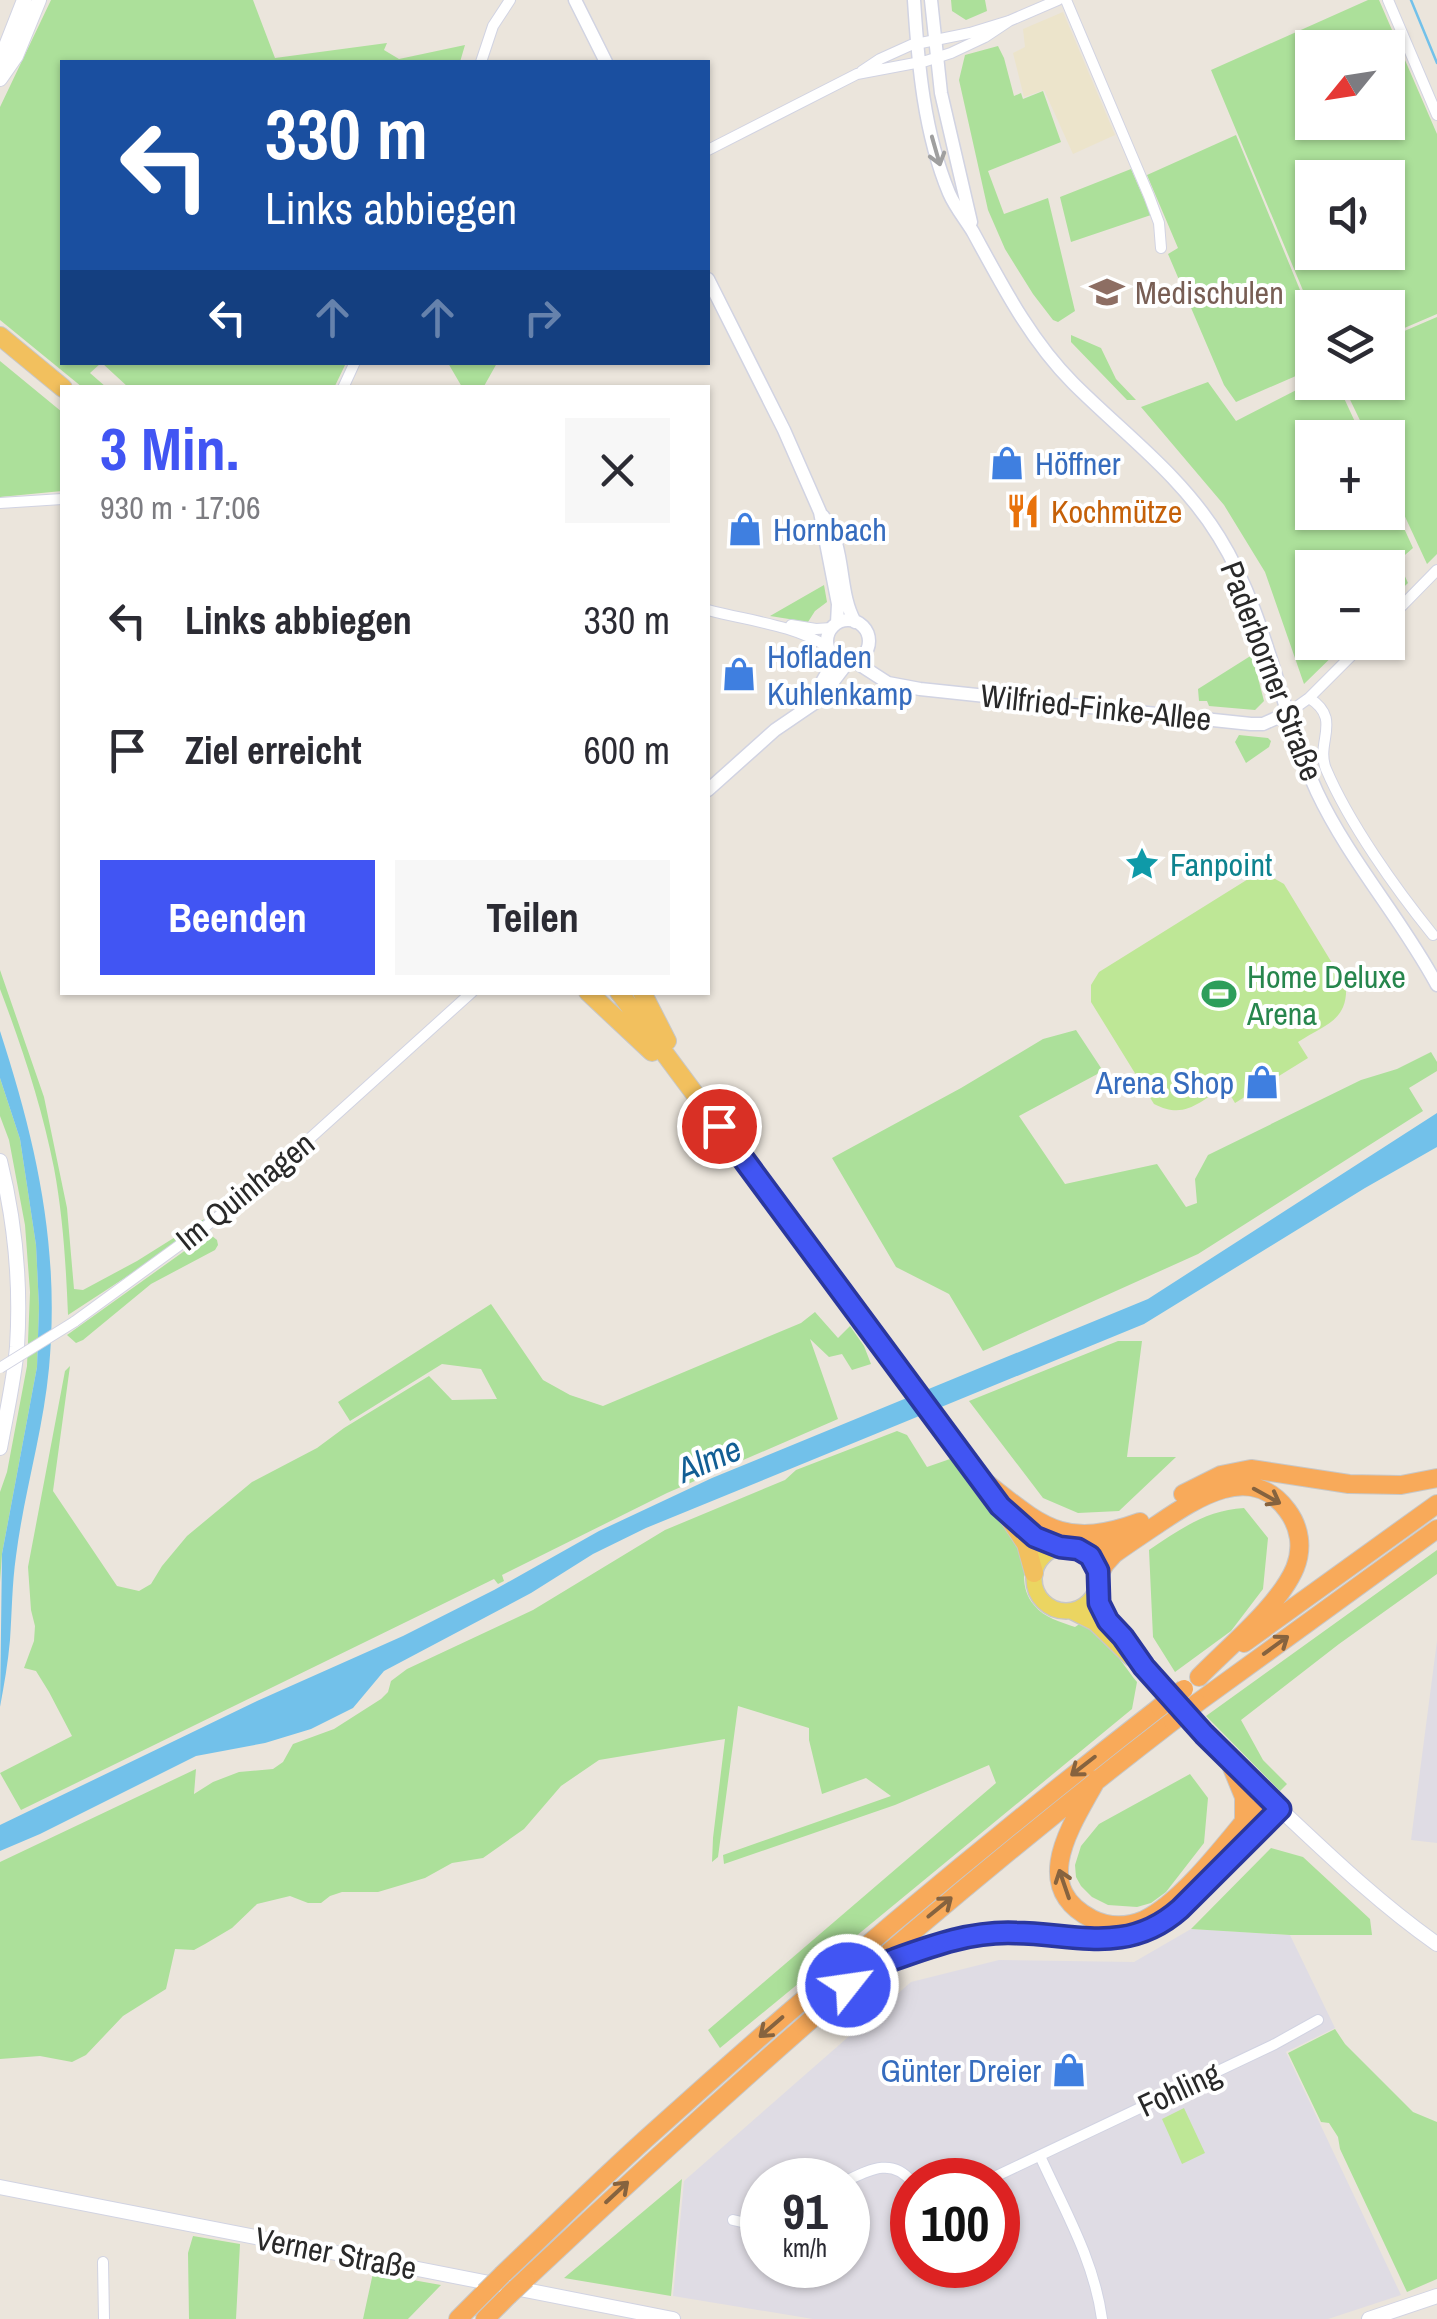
<!DOCTYPE html>
<html lang="de">
<head>
<meta charset="utf-8">
<style>
  :root { --surface:#fff; --page:#f7f7f7; --text:#2b2b33; --muted:#7c7c81; --accent:#4155f3 }
  body { margin:0; font-family:"Archivo Narrow",sans-serif; background:var(--page); color:var(--text); height:100vh; display:flex; flex-direction:column; font-size:38px; white-space:nowrap }
  * { box-sizing:border-box; margin:0 }
  p { font-size:32px; color:var(--muted) }
  .icon { flex:none; width:55px; height:55px; fill:none; stroke:currentColor; stroke-width:2; stroke-linecap:round; stroke-linejoin:round }
  .map { position:relative; flex:1; overflow:hidden }
  .panel { position:absolute; left:60px; top:385px; width:650px; height:610px; display:flex; flex-direction:column; background:var(--surface); border-radius:0px; box-shadow:0 2px 8px #0004 }
  .panel>* { flex:none }
  .banner { position:absolute; left:60px; top:60px; width:650px; height:305px; border-radius:0px; box-shadow:0 2px 8px #0004; background:#1a4fa0; color:#fff; overflow:hidden }
  .needle { width:65px; rotate:240deg }
  .buttons { position:absolute; left:1295px; top:30px; display:grid; gap:20px }
  .buttons a { display:grid; place-items:center; width:110px; height:110px; border-radius:0px; background:var(--surface); box-shadow:0 2px 8px #0004; font-size:50px }
  .speed { position:absolute; left:740px; top:2158px; display:flex; gap:20px; font-size:50px; font-weight:700; text-align:center }
  .speed>* { display:grid; place-content:center; width:130px; height:130px; border-radius:50%; background:var(--surface); box-shadow:0 2px 8px #0004; line-height:1 }
  .speed small { font-size:25px; font-weight:400 }
  .speed .limit { border:15px solid #d22; background:#fff; color:#111 }
  .pin { position:absolute; display:grid; place-items:center; width:85px; height:85px; color:#fff; margin:-42px; border:5px solid #fff; border-radius:50%; box-shadow:0 2px 10px #0007 }
  .me { position:absolute; width:110px; margin:-55px; rotate:60deg; stroke-linejoin:round; filter:drop-shadow(0 0 8px #0008) }
  .turn { display:flex; align-items:center; gap:35px; height:210px; padding:0 40px; font-size:45px }
  .turn .icon { width:130px; height:130px; stroke-width:2.5 }
  .turn b { display:block; font-size:70px; line-height:85px }
  .lanes { display:flex; align-items:center; height:95px; padding:0 40px; background:#0003; justify-content:center; gap:50px; direction:ltr }
  .lanes .off { opacity:.35 }
  .round { display:grid; place-items:center; flex:none; width:105px; height:105px; border-radius:0px; background:var(--page) }
  .headline { display:flex; align-items:center; justify-content:space-between; height:170px; padding:0 40px }
  h1 { font-size:60px; font-weight:800; line-height:75px; color:var(--accent) }
  .cta { display:flex; gap:20px; margin-top:auto; padding:20px 40px }
  .cta a { flex:1; height:115px; border-radius:0px; background:var(--accent); color:#fff; font-size:40px; font-weight:800; line-height:115px; text-align:center }
  .cta a+a { background:var(--page); color:var(--text) }
  ul { padding:0; list-style:none }
  li { display:flex; align-items:center; gap:30px; height:130px; padding:0 40px }
  li div { flex:1 }
  li b { display:block; font-size:38px }
  li em { font-style:normal }
  .map>svg:first-child { display:block }
  .industrial { fill:#dfdce4; fill-rule:evenodd }
  .education { fill:#ece4cb }
  .green { fill:#ace09a; fill-rule:evenodd }
  .pitch { fill:#bee796 }
  .water { fill:#72c1ea }
  .lines { fill:none; stroke-linecap:round; stroke-linejoin:round }
  .stream { stroke:#72c1ea; stroke-width:2.5 }
  .minor-casing { stroke:#d1d3e2; stroke-width:12 }
  .tertiary-casing { stroke:#d1d3e2; stroke-width:15 }
  .secondary-casing { stroke:#d1d3e2; stroke-width:16 }
  .primary-casing { stroke:#c7c7c7; stroke-width:18 }
  .trunk-casing { stroke:#c7c7c7; stroke-width:20 }
  .motorway-casing { stroke:#c7c7c7; stroke-width:20 }
  .minor { stroke:#fff; stroke-width:10 }
  .tertiary { stroke:#fff; stroke-width:12 }
  .secondary { stroke:#fff; stroke-width:14 }
  .primary { stroke:#ebd561; stroke-width:15 }
  .trunk { stroke:#f2c05e; stroke-width:18 }
  .motorway { stroke:#f8aa5a; stroke-width:18 }
  .minor-bridge-casing { stroke:#d1d3e2; stroke-width:12; stroke-linecap:butt }
  .motorway-bridge-casing { stroke:#c7c7c7; stroke-width:20; stroke-linecap:butt }
  .minor-bridge { stroke:#fff; stroke-width:10 }
  .motorway-bridge { stroke:#f8aa5a; stroke-width:18 }
  .oneway { stroke:#9f9f9f }
  .oneway2 { stroke:#86633f }
  .route-casing { stroke:#2a379e; stroke-width:25 }
  .route { stroke:#4155f3; stroke-width:18 }
  .labels { text-anchor:middle; dominant-baseline:central; stroke-width:8; stroke-linejoin:round; paint-order:stroke }
  .education-label { font-size:32px; fill:#785e54; stroke:#fff; text-anchor:start }
  .shop-label { font-size:32px; fill:#366cbe; stroke:#fff; text-anchor:start }
  .food-label { font-size:32px; fill:#c56008; stroke:#fff; text-anchor:start }
  .street-label { font-size:32px; fill:#292929; stroke:#fff }
  .culture-label { font-size:32px; fill:#0d838f; stroke:#fff; text-anchor:start }
  .leisure-label { font-size:32px; fill:#27864d; stroke:#fff; text-anchor:start }
  .water-label { font-size:35px; font-style:italic; fill:#125e94; stroke:#fff }
</style>
</head>
<body>
<div class="map">
<svg width="1437" height="2319" viewBox="0 0 1437 2319">
  <rect width="100%" height="100%" fill="#ebe5dc"/>
  <path class="industrial" d="M1437 1641V1843L1411 1840Z
    M1191 1929 1290 1935 1335 2028 1286 2052 1401 2295 1328 2319H813L673 2296 684 2181 911 1982 999 1960 1134 1962ZM762 2180H848V2265H762ZM912 2180H998V2265H912Z"/>
  <path class="education" d="M1063 12 1115 135 1073 154 1044 90 1024 97 1013 53 1025 47 1023 29Z"/>
  <path class="green" d="M51 0H253L275 58 387 43 384 50 399 59 465 45 460 62H62V362L101 363 90 373 106 387H82L0 320V107Z
    M951 0H985L987 11 966 20 952 11Z
    M1368 0H1379L1437 134V314L1388 335V308H1312V312L1211 70ZM1312 48H1388V122H1312ZM1312 178H1388V252H1312Z
    M998 46 1004 58 1014 96 1021 93 1023 99 1043 91 1061 142 988 171 1004 214 1048 198 1075 311 1058 322 1053 320 1033 294 1005 249 988 210 959 80 965 55Z
    M1236 135 1312 319V369L1236 402 1224 385 1168 254 1178 248 1147 175Z
    M1131 169 1151 215 1071 242 1060 197Z
    M1437 317V554L1427 564 1388 480V438L1368 437 1342 383 1388 382V338Z
    M1071 335 1101 348 1116 379 1136 400H1127L1071 342Z
    M0 361 62 412V491L0 497Z
    M102 363H346L334 388 128 387Z
    M448 363 450 362 497 363 483 388 462 387Z
    M1208 382 1236 421 1312 382 1337 383 1362 437 1312 438V512H1388V493L1413 548 1398 561 1408 583 1388 602V568H1312V642L1346 643 1304 684 1265 572 1224 505 1141 407Z
    M824 585 827 602 815 611 808 622 770 616Z
    M1252 655 1264 701 1255 710 1209 706 1207 701H1199L1198 689Z
    M1239 735 1268 738 1271 741 1269 747 1246 763 1235 742Z
    M0 970 44 1097 67 1208 74 1289 83 1290 137 1261 204 1219 202 1224 146 1264 68 1315C66 1266 63 1216 54 1168 42 1107 22 1047 0 989Z
    M1076 1030 1103 1071 1019 1116 1065 1184 1157 1164 1186 1207 1197 1203 1195 1179 1208 1155 1361 1080 1397 1069 1431 1052 1437 1062V1071L1409 1088 1423 1111 1198 1254 983 1351 949 1294 896 1267 832 1158 961 1088 1043 1039Z
    M0 1078 20 1139 36 1245 39 1307 37 1367 2 1554 0 1582V1492L7 1472 27 1366 30 1292 25 1225 9 1140 0 1116Z
    M212 1236 217 1240 218 1245 215 1250 151 1284 83 1340 76 1343 67 1335 204 1237Z
    M491 1304 543 1380 570 1395 603 1406 801 1323 815 1312 838 1338 850 1326 864 1346 871 1364 852 1370 842 1354 829 1357 810 1339 838 1419 667 1493 502 1575 504 1581 498 1584 494 1579 21 1810 0 1773 72 1736 49 1692 36 1671 24 1668 34 1641 35 1626 31 1610 28 1567 65 1371 70 1366 53 1491 117 1586 139 1591 151 1584 162 1566 187 1536 252 1482 317 1448 344 1428 429 1376 452 1400 497 1399 481 1369 442 1364 350 1421 338 1402Z
    M1118 1341H1142L1127 1457H1176L1119 1511 1078 1513 1043 1498 969 1401Z
    M897 1431 907 1435 927 1467 950 1459C968 1480 1021 1536 1026 1560 1027 1565 1024 1571 1024 1576 1024 1587 1027 1597 1034 1605 1044 1618 1061 1622 1075 1627L1081 1623C1104 1633 1121 1662 1137 1682L1132 1709 720 2048 708 2030 996 1783 989 1765 895 1805 724 1864 723 1855 891 1796 866 1778 822 1794 809 1740V1728L738 1706 718 1857 712 1862 713 1838 725 1739 599 1760 561 1786 524 1829 483 1858 452 1863 425 1878 378 1892H342L330 1896 321 1903H308L290 1896 257 1904 232 1928 205 1944 194 1950 175 1949 166 1989 123 2016 86 2055 72 2062 40 2056 0 2059V1862L196 1769 194 1794 213 1782 239 1772 273 1769 283 1762 293 1744 334 1729 381 1699 388 1692 391 1681 407 1669 533 1610 665 1530 785 1480 796 1470Z
    M1244 1508 1268 1538 1263 1589 1231 1631 1175 1672 1153 1637 1149 1550C1179 1530 1206 1510 1244 1508Z
    M1437 1550V1574L1339 1644 1241 1720 1263 1760 1287 1784 1280 1791 1206 1716Z
    M1190 1774 1208 1798 1204 1843 1166 1892 1151 1903 1137 1907 1108 1905 1092 1897 1081 1886 1076 1877 1075 1865 1081 1846 1099 1824Z
    M1271 1848 1303 1857 1370 1919 1372 1935H1290L1191 1929Z
    M1335 2029 1345 2044 1413 2112 1437 2122V2279L1407 2292 1340 2149 1338 2137 1329 2123 1321 2122 1288 2053Z
    M682 2179 671 2296 564 2278Z
    M193 2236 240 2244 236 2319H189L188 2253Z
    M373 2273 441 2285 408 2319H363Z"/>
  <path class="pitch" d="M1253 876H1270L1284 884 1346 986C1348 1021 1324 1025 1298 1042L1308 1058 1235 1103 1225 1086C1199 1102 1185 1120 1154 1104L1091 1002V985L1099 972Z
    M1184 2108 1205 2153 1182 2164 1162 2119Z"/>
  <path class="water" d="M0 1031C37 1145 60 1248 49 1368 43 1432 24 1493 16 1556 12 1584 12 1612 10 1640 8 1663 4 1685 0 1707L2 1554 37 1367 39 1307 36 1245 20 1139 0 1078Z
    M1437 1113V1147L1365 1188 1144 1324 646 1528 593 1554 531 1593 384 1671 353 1708 311 1729 265 1743 196 1756 40 1834 0 1851V1825L257 1701 403 1636 494 1590 599 1531 712 1478 1148 1299Z"/>
  <g class="lines">
    <path class="stream" d="M1411 0 1437 63"/>
    <g class="minor-casing">
      <path id="minor" d="M1066 0 1149 196 1159 223 1161 248
        M1388 0 1437 115
        M481 62 493 26 510 0
        M862 71 880 59 911 45 970 33 1009 21 1058 0
        M708 150 857 74 926 61 951 53 985 37 1009 21
        M343 388 355 362
        M0 503 62 499
        M708 610C748 621 792 624 828 647
        M1388 620 1437 570
        M791 625 816 629 832 628
        M1309 698C1343 719 1315 742 1326 769 1349 823 1395 888 1433 935
        M1288 713 1309 698 1365 642
        M74 1322 214 1220 276 1169 472 992
        M1040 2156C1064 2209 1094 2260 1102 2319
        M848 2180C871 2169 893 2158 912 2182
        M988 2180 1275 2044 1318 2020
        M733 2220 750 2224 762 2218
        M103 2262 104 2319"/>
    </g>
    <g class="tertiary-casing">
      <path id="tertiary" d="M575 0 606 62
        M914 0C918 64 924 133 949 193 955 207 965 219 973 232 1002 285 1030 340 1073 383 1124 434 1181 475 1219 537 1268 616 1279 709 1317 792 1349 860 1401 918 1437 985
        M931 0 941 93 971 222
        M708 279 784 430 820 512 838 604 837 623
        M823 516C847 549 837 590 855 622
        M827 641a21 21 0 1 1 42 0a21 21 0 1 1-42 0Z
        M854 661 888 683 920 689 1251 724H1263L1288 713
        M817 691 827 673 831 654
        M708 790 775 730 819 700 848 662"/>
    </g>
    <g class="secondary-casing">
      <path id="secondary" d="M0 74 4 51 24 0
        M0 79 16 56 39 0
        M0 1161C15 1221 21 1285 17 1347 14 1381 6 1415 0 1448
        M1280 1809C1330 1856 1380 1904 1437 1944
        M0 2187 673 2319
        M1369 2319 1437 2296"/>
    </g>
    <g class="primary-casing">
      <path id="primary" d="M1034 1579a32 32 0 1 1 64 0a32 32 0 1 1-64 0Z
        M1097 1588 1103 1612 1143 1667 1205 1734 1280 1809
        M1071 1611 1095 1623 1130 1657"/>
    </g>
    <g class="trunk-casing">
      <path id="trunk" d="M0 336 63 388
        M588 992 652 1052
        M619 992 1001 1506 1026 1544 1034 1573
        M642 992 667 1041
        M1019 1523 1035 1537 1060 1547"/>
    </g>
    <g class="motorway-casing">
      <path id="motorway" d="M980 1478C1040 1524 1061 1551 1140 1522
        M1183 1494 1221 1475 1251 1469 1349 1484 1401 1485 1437 1478
        M1078 1549 1103 1547 1124 1534
        M1098 1577 1105 1564 1114 1554C1128 1544 1143 1534 1158 1524 1195 1499 1251 1461 1287 1510 1300 1527 1303 1548 1295 1568 1279 1606 1228 1647 1199 1677
        M1244 1643 1437 1504
        M1197 1703 1437 1529
        M1228 1758 1244 1797V1822
        M866 1970C904 1956 943 1938 985 1934 1055 1926 1119 1962 1179 1909L1280 1809 1263 1806 1252 1812C1225 1844 1182 1902 1144 1920 1127 1927 1108 1927 1092 1919 1027 1886 1074 1822 1097 1779
        M503 2274C555 2225 605 2175 658 2128 821 1981 988 1841 1160 1707
        M526 2279C734 2083 947 1895 1173 1721
        M458 2319 485 2292
        M485 2319 508 2296"/>
    </g>
    <use href="#minor" class="minor"/>
    <use href="#tertiary" class="tertiary"/>
    <use href="#secondary" class="secondary"/>
    <use href="#primary" class="primary"/>
    <use href="#trunk" class="trunk"/>
    <use href="#motorway" class="motorway"/>
    <g class="minor-bridge-casing">
      <path id="minor-bridge" d="M0 1368 74 1322"/>
    </g>
    <g class="motorway-bridge-casing">
      <path id="motorway-bridge" d="M1160 1707 1184 1689
        M1173 1721 1197 1703
        M485 2292 503 2274
        M508 2296 526 2279"/>
    </g>
    <use href="#minor-bridge" class="minor-bridge"/>
    <use href="#motorway-bridge" class="motorway-bridge"/>
  </g>
  <defs><path id="oneway-shaft" d="M-6 0H5M1.5-3L5.5 0L1.5 3" fill="none" stroke-width="1.6" stroke-linecap="round" stroke-linejoin="round" transform="scale(2.5)"/></defs>
  <use class="oneway" href="#oneway-shaft" transform="translate(936 151) rotate(74)"/>
  <g class="oneway2">
    <use href="#oneway-shaft" transform="translate(1267 1496) rotate(29)"/>
    <use href="#oneway-shaft" transform="translate(1276 1645) rotate(-36)"/>
    <use href="#oneway-shaft" transform="translate(1083 1766) rotate(142)"/>
    <use href="#oneway-shaft" transform="translate(1064 1884) rotate(-109)"/>
    <use href="#oneway-shaft" transform="translate(940 1907) rotate(-39)"/>
    <use href="#oneway-shaft" transform="translate(771 2027) rotate(139)"/>
    <use href="#oneway-shaft" transform="translate(617 2192) rotate(-43)"/>
  </g>
  <g class="lines">
    <g class="route-casing">
      <path id="route" d="M719 1126 1000 1506 1035 1537 1060 1547 1078 1549 1090 1556 1098 1571 1099 1603 1108 1621 1123 1637 1144 1667 1204 1734 1280 1809 1180 1909C1128 1955 1077 1934 1016 1933 973 1931 934 1945 895 1959 885 1963 874 1965 865 1970 859 1974 853 1980 848 1985"/>
    </g>
    <use href="#route" class="route"/>
  </g>
  <defs>
    <g id="university-bare" transform="scale(2.7)"><path d="M0-5L7-2L0 1L-7-2ZM-4 1L0 2.5L4 1V4Q0 6-4 4Z" fill="#8d6e63" stroke="#fff" stroke-width="2.5" paint-order="stroke"/></g>
    <g id="shop-bare" transform="scale(2.7)"><path d="M-5-2.5h2.3a2.7 3.5 0 0 1 5.4 0H5L5.5 6h-11ZM-1.5-2.5h3a1.5 2.3 0 0 0-3 0Z" fill="#3f7fe0" stroke="#fff" stroke-width="2.5" paint-order="stroke"/></g>
    <g id="restaurant-bare" transform="scale(2.7)"><path d="M-5-6h1v4h1v-4h1v4h1v-4h1v5L-1.5 .5V6h-2V.5L-5-1ZM5-6V6H3V1.5H1.5Q1.5-4 5-6Z" fill="#e8710a" stroke="#fff" stroke-width="2.5" paint-order="stroke"/></g>
    <g id="sight-bare" transform="scale(2.7)"><path d="M0-6L1.8-2.2L6-1.7L2.9 1.2L3.7 5.4L0 3.3L-3.7 5.4L-2.9 1.2L-6-1.7L-1.8-2.2Z" fill="#0f9aa8" stroke="#fff" stroke-width="2.5" paint-order="stroke"/></g>
    <g id="stadium-bare" transform="scale(2.7)"><path d="M0-5a6.5 5 0 1 0 0 10a6.5 5 0 1 0 0-10ZM-3.5-1.8h7v3.6h-7Z" fill="#2e9e5b" stroke="#fff" stroke-width="2.5" paint-order="stroke"/></g>
  </defs>
  <g fill-rule="evenodd">
    <use href="#university-bare" x="1107" y="292"/>
    <use href="#shop-bare" x="1007" y="463"/>
    <use href="#restaurant-bare" x="1023" y="511"/>
    <use href="#shop-bare" x="745" y="529"/>
    <use href="#shop-bare" x="739" y="674"/>
    <use href="#sight-bare" x="1142" y="864"/>
    <use href="#stadium-bare" x="1219" y="994"/>
    <use href="#shop-bare" x="1262" y="1082"/>
    <use href="#shop-bare" x="1069" y="2070"/>
  </g>
  <g class="labels">
    <g class="education-label">
      <text x="1135" y="292">Medischulen</text>
    </g>
    <g class="shop-label">
      <text x="1035" y="463">Höffner</text>
      <text x="773" y="529">Hornbach</text>
      <text x="767" y="656">Hofladen<tspan x="767" dy="37">Kuhlenkamp</tspan></text>
      <text x="1234" y="1082" text-anchor="end">Arena Shop</text>
      <text x="1041" y="2070" text-anchor="end">Günter Dreier</text>
    </g>
    <g class="food-label">
      <text x="1051" y="511">Kochmütze</text>
    </g>
    <g class="street-label">
      <text transform="translate(1272 671) rotate(69)">Paderborner Straße</text>
      <text transform="translate(1096 707) rotate(6)">Wilfried-Finke-Allee</text>
      <text transform="translate(245 1191) rotate(-39)">Im Quinhagen</text>
      <text transform="translate(1179 2089) rotate(-25)">Fohling</text>
      <text transform="translate(336 2253) rotate(11)">Verner Straße</text>
    </g>
    <g class="culture-label">
      <text x="1170" y="864">Fanpoint</text>
    </g>
    <g class="leisure-label">
      <text x="1247" y="976">Home Deluxe<tspan x="1247" dy="37">Arena</tspan></text>
    </g>
    <g class="water-label">
      <text transform="translate(709 1459) rotate(-23)">Alme</text>
    </g>
  </g>
</svg>
<div class="buttons">
<a><svg class="needle" viewBox="-14 -14 28 28"><path d="M0-13l5 13h-10z" fill="#e53935"/><path d="M0 13l5-13h-10z" fill="#7c7c81"/></svg></a>
<a><svg class="icon" aria-label="sound" viewBox="0 0 24 24"><path d="M4 9h4l5-4v14l-5-4H4zM17 9q2 3 0 6"/></svg></a>
<a><svg class="icon" aria-label="layers" viewBox="0 0 24 24"><path d="M12 4l9 5-9 5-9-5zM3 14l9 5 9-5"/></svg></a>
<a>+</a>
<a>−</a>
</div>
<div class="speed"><div>91<small>km/h</small></div><div class="limit">100</div></div>
<div class="pin" style="left:719px;top:1126px;background:#d93025"><svg class="icon" aria-label="arrive" viewBox="0 0 24 24"><path d="M6 21V4h12l-3 4 3 4H6"/></svg></div>
<svg class="me" style="left:848px;top:1985px" viewBox="-20 -20 40 40"><circle r="17" fill="#4155f3" stroke="#fff" stroke-width="3"/><path d="M0-11L8 9 0 5-8 9z" fill="#fff"/></svg>
<div class="banner">
<div class="turn"><svg class="icon" aria-label="left" viewBox="0 0 24 24"><path d="M17 20v-9H6M10 6l-5 5 5 5"/></svg><div><b>330 m</b>Links abbiegen</div></div>
<div class="lanes"><svg class="icon" aria-label="left" viewBox="0 0 24 24"><path d="M17 20v-9H6M10 6l-5 5 5 5"/></svg><svg class="icon off" aria-label="ahead" viewBox="0 0 24 24"><path d="M12 20V5M6 11l6-6 6 6"/></svg><svg class="icon off" aria-label="ahead" viewBox="0 0 24 24"><path d="M12 20V5M6 11l6-6 6 6"/></svg><svg class="icon off" aria-label="right" viewBox="0 0 24 24"><path d="M7 20v-9h11M14 6l5 5-5 5"/></svg></div>
</div>
<section class="panel">
<div class="headline"><div><h1>3 Min.</h1><p>930 m · 17:06</p></div><a class="round"><svg class="icon" aria-label="close" viewBox="0 0 24 24"><path d="M6 6l12 12M18 6L6 18"/></svg></a></div>
<ul>
<li><svg class="icon" aria-label="left" viewBox="0 0 24 24"><path d="M17 20v-9H6M10 6l-5 5 5 5"/></svg><div><b>Links abbiegen</b></div><em>330 m</em></li>
<li><svg class="icon" aria-label="arrive" viewBox="0 0 24 24"><path d="M6 21V4h12l-3 4 3 4H6"/></svg><div><b>Ziel erreicht</b></div><em>600 m</em></li>
</ul>
<div class="cta"><a>Beenden</a><a>Teilen</a></div>
</section>
</div>
</body>
</html>
